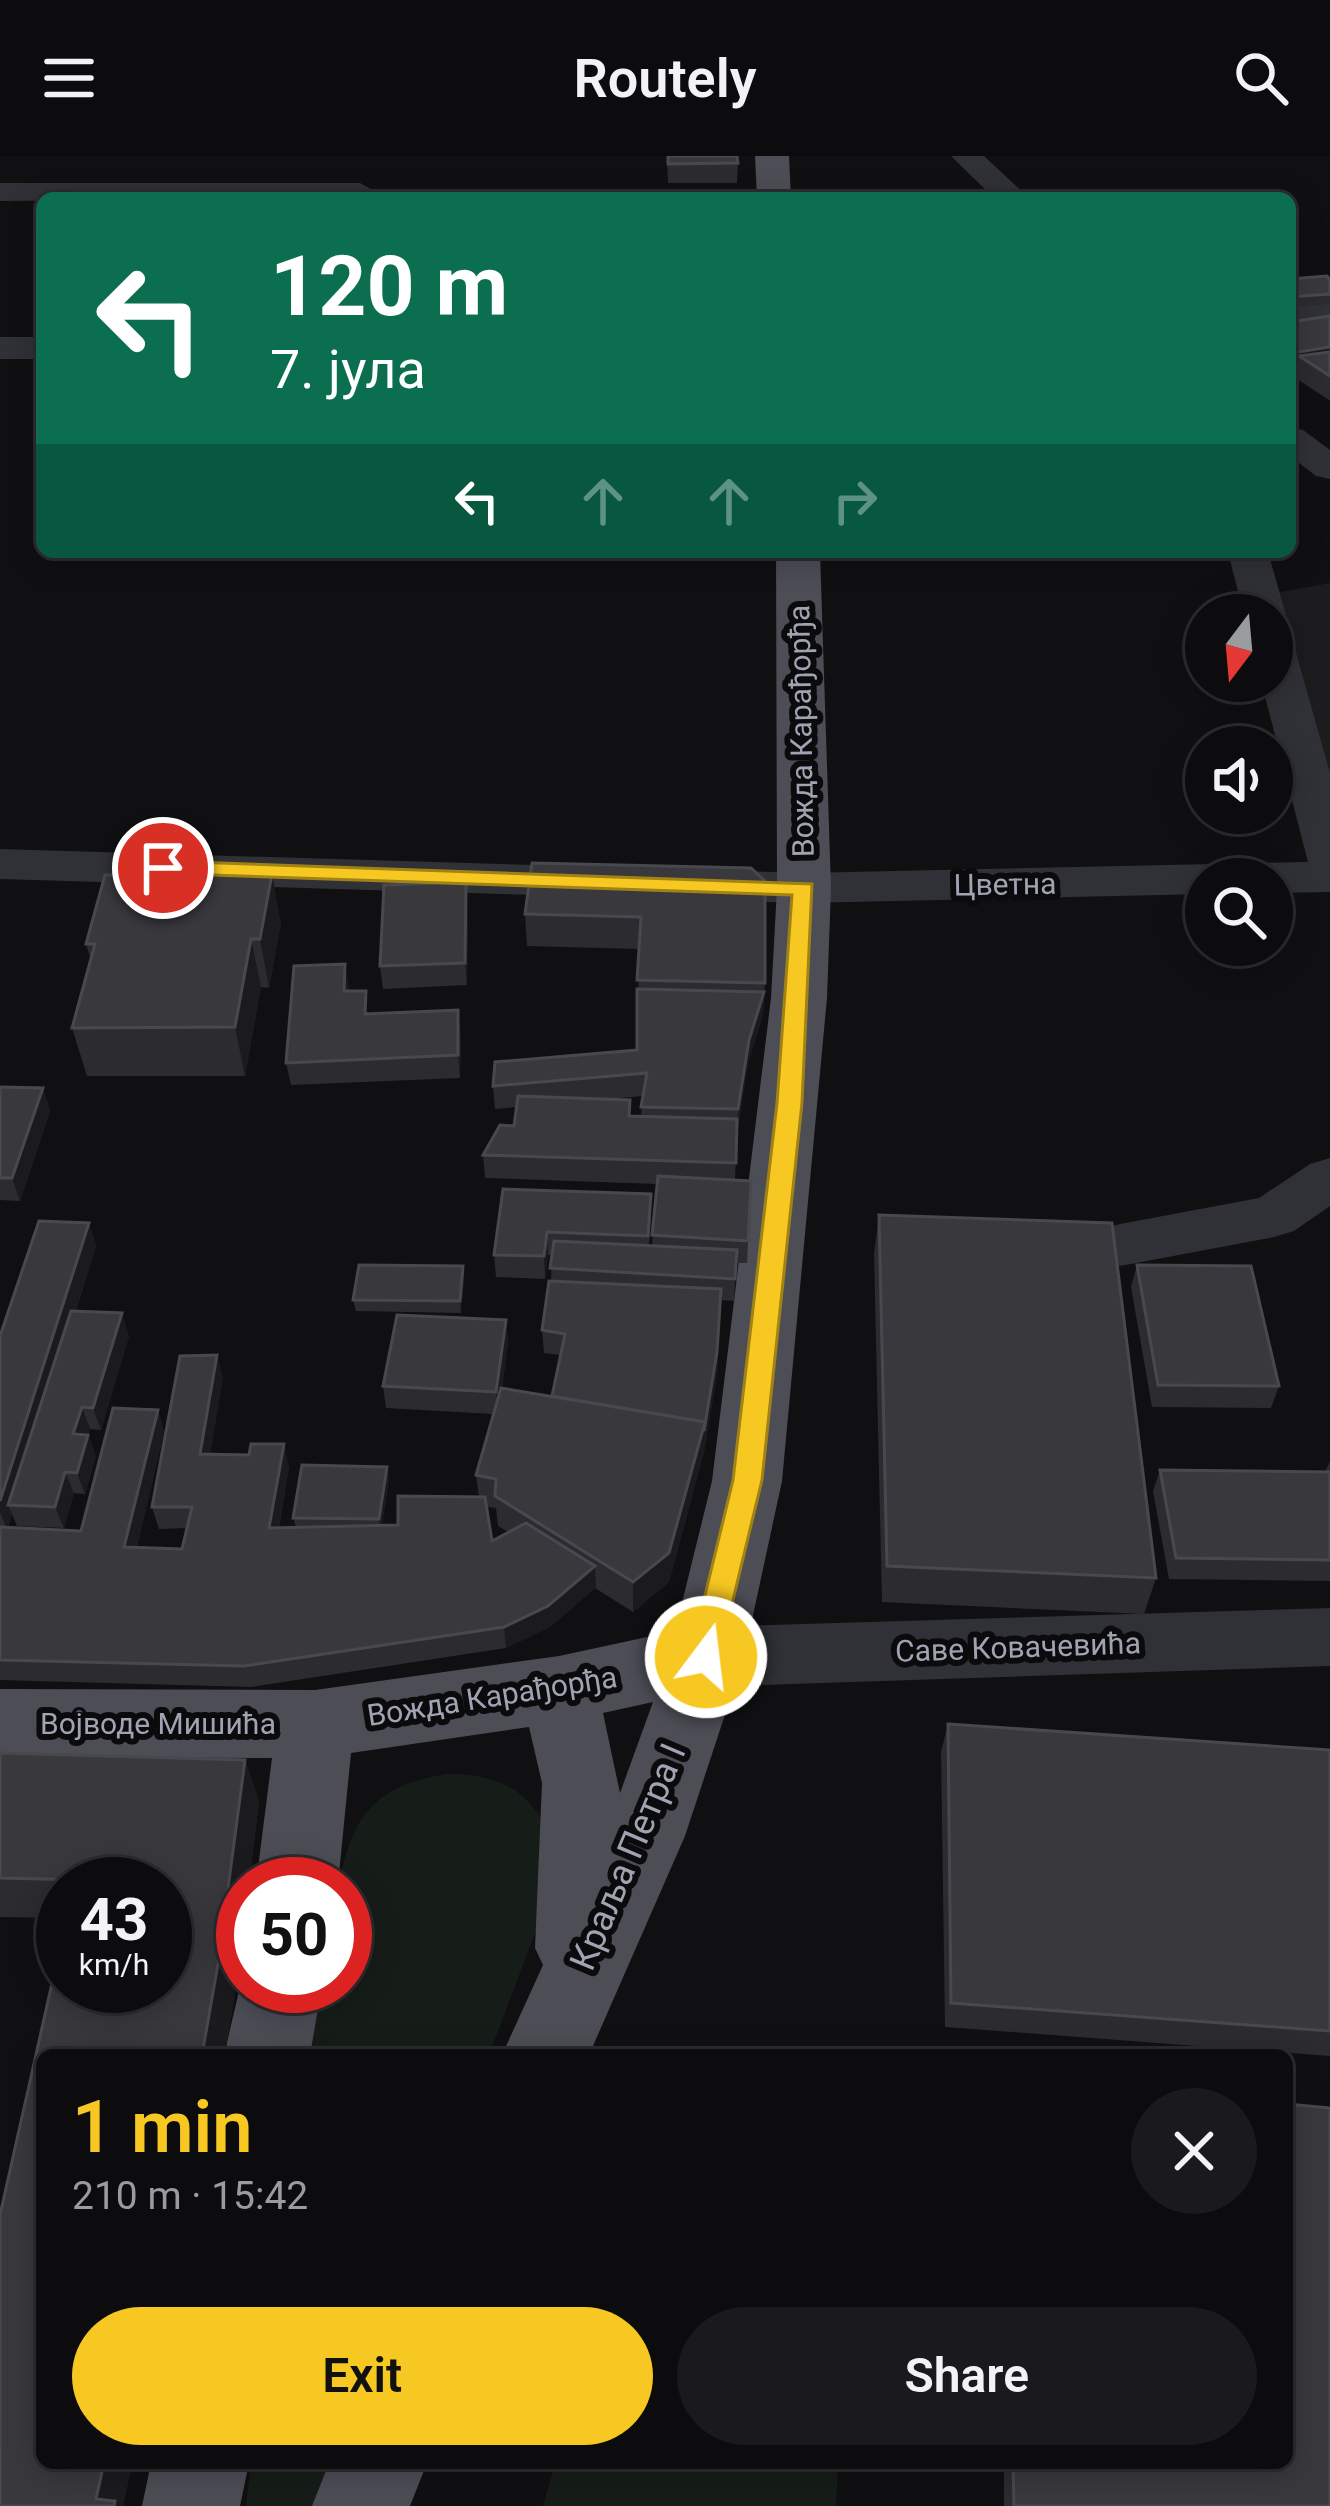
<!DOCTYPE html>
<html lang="en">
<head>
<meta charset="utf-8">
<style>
  :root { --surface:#0c0b0d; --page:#1a191b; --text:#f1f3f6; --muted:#9a9b9d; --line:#2c2b2e; --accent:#f7c821 }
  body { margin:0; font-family:Roboto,sans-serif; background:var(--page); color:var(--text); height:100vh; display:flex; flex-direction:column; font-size:45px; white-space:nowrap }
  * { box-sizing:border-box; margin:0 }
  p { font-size:39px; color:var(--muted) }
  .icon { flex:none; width:66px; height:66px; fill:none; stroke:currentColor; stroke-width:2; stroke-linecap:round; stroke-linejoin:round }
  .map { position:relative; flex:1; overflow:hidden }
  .details { position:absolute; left:36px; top:1893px; width:1257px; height:420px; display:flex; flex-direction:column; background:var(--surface); border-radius:18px; box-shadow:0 6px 30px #0003,0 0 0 3px var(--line) }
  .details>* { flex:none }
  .banner { position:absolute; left:36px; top:36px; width:1260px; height:366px; border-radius:18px; box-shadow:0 6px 30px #0003,0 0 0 3px var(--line); background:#0b6e4f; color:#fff; overflow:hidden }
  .needle { width:78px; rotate:196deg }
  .buttons { position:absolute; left:1185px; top:438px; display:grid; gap:24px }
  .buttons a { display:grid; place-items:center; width:108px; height:108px; border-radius:50%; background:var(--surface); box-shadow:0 6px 30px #0003,0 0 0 3px var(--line); font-size:60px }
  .speed { position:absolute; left:36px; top:1701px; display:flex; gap:24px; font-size:60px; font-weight:700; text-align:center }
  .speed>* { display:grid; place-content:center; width:156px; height:156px; border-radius:50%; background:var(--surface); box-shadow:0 6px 30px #0003,0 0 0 3px var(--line); line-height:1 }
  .speed small { font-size:30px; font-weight:400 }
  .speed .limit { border:18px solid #d22; background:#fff; color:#111 }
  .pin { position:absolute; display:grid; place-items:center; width:102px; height:102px; color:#fff; margin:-51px; border:6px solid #fff; border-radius:50%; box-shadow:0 3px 12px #0007 }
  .me { position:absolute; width:132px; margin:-66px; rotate:15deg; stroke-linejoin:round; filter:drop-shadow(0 0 9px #0008) }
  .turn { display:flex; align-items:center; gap:42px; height:252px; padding:0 36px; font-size:54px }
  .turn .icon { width:156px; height:156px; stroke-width:2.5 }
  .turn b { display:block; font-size:84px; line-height:102px }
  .lanes { display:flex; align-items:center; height:114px; padding:0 36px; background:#0003; justify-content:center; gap:60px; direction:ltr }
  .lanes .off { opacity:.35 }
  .round { display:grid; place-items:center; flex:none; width:126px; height:126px; border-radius:63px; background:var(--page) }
  .head { display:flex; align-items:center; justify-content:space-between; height:204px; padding:0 36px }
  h1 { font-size:72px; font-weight:600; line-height:90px; color:var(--accent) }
  .button { display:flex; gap:24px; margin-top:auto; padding:24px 36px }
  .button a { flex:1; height:138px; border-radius:72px; background:var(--accent); color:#111; font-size:48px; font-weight:600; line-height:138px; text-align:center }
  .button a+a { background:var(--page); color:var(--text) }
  header { display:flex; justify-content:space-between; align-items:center; height:156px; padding:0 36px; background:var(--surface); font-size:54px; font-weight:600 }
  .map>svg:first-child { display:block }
  .built { fill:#1c1b1e }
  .green { fill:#161c17 }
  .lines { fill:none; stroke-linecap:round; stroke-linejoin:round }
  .minor { fill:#303136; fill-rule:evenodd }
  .major { fill:#4c4d55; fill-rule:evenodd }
  .wall { fill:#2c2b2f; fill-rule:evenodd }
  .shaded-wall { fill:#1b1a1d }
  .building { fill:#38383d; stroke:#48494f; stroke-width:3 }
  .route { fill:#f7c821; stroke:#a18215; stroke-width:3 }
  .labels { text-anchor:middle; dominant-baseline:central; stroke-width:12; stroke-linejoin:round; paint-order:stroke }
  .street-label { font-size:30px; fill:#a0a3b2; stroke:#0b0a0c }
  .near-street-label { font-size:36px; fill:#a0a3b2; stroke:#0b0a0c }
</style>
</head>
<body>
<header><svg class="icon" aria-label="menu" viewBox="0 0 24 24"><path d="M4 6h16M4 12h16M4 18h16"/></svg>Routely<svg class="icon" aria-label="search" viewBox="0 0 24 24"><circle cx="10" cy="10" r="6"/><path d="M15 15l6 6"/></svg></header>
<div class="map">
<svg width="1330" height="2350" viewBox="0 0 1330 2350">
  <rect width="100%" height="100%" fill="#100f11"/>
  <path class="built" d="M1330 427V695L1280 436Z"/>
  <path class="green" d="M447 1618C515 1618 537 1645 563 1703L489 1899H308L321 1830H345V1728H339C352 1658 376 1629 447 1618Z
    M251 2307H332L316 2350H246Z
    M555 2307H838L836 2350H543Z"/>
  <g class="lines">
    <path class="minor" d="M951 0H984L1029 42H994Z
      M0 27H360L376 36 372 42 0 45Z
      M1330 144V164L1290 167V147Z
      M0 181H42V203H0Z
      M1290 271 1303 274 1330 294V323L1316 320 1290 300Z
      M1228 396H1268L1286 459 1280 468 1272 470V459H1244Z
      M1272 473 1287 477 1293 486 1330 617V736L1272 737V723H1206V738L804 747 0 723V693L804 717 1308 706 1261 525H1272Z
      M1330 1002V1050L1294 1075 1274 1081 1120 1110 1100 1104 1091 1089 1100 1074 1120 1068 1259 1042 1310 1008Z
      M1330 1452V1510L706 1531 682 1522 672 1501 682 1480 706 1471Z"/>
    <path class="major" d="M755 0H789L791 42H757Z
      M776 396H820L831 732 827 842 782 1325 744 1501 685 1680 589 1899H502L543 1809 535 1792 542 1627 529 1571 351 1597 338 1728H256L272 1602 0 1601V1533L315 1534 559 1500 675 1475 712 1325 771 842 777 732ZM653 1546 620 1637 603 1557Z
      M243 1818V1830H322L310 1899H224Z
      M151 2307H249L240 2350H142Z
      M329 2307H427L410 2350H312Z"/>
  </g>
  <path class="wall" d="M667 0 738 7 737 27H668Z
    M1290 123 1330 124V148L1290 151Z
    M1330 160V244H1329L1294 221 1295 216 1290 214V166Z
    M751 712 765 827 763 859 748 907 737 976 735 1024 751 1025 747 1107H736L734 1145 720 1144 717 1218 704 1296 669 1426 633 1456 595 1432 550 1471 506 1492 251 1531 0 1524V1180L89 1067 96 1090 76 1155 129 1180 101 1274 90 1273 88 1279 96 1300 85 1338 74 1337 64 1372 17 1370 12 1358 8 1371 81 1375 158 1254 164 1276 137 1391 182 1393 187 1372 159 1373 152 1351 223 1221 210 1298 289 1310 279 1372 296 1371 293 1362 387 1311 389 1322 382 1369H398L479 1341 476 1319 493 1258 386 1252 383 1230 506 1164 508 1186 502 1232 552 1240 560 1199 544 1197 542 1174 551 1125 552 1099H548L545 1123 496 1121 494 1099 503 1033 651 1061 649 1089 652 1090 657 1028 485 1022 483 999 514 970 517 951 495 953 493 930 637 894 639 793 527 790 525 758ZM643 940 641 960H630V944L607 943ZM487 1351 496 1352 498 1370 508 1376 492 1385Z
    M468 749 467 829 383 833 380 810Z
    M281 767 269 832 261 831 245 920H87L72 872 91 804 86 788Z
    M349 831V835L369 858 461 877 460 922 291 929 286 907Z
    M0 931 43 932 50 955 20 1045 0 1044Z
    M879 1059 1156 1422 1144 1458 882 1446 874 1098Z
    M1137 1109 1279 1230 1271 1252 1152 1251 1131 1131Z
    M463 1110 464 1122 461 1157 356 1155 353 1144Z
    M1330 1305V1425L1169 1423 1153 1335 1160 1314 1325 1316Z
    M948 1568 1330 1594V1900L945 1871 941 1596Z
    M0 1597 245 1604 259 1645 249 1728H243V1772L225 1899H42V2307H132L123 2350H0V2059L57 1805 63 1788V1830H165V1728H63V1762L0 1761Z
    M1004 2307H1287L1330 2350H1004Z"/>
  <path class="shaded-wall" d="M1330 191V211L1299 200 1294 217 1299 196Z
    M272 718 281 767 269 832 260 783Z
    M466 726 468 749 467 829 465 807Z
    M251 783 261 831 245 920 235 871Z
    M345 808 349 831 348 858 344 835Z
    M764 836 763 859 748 907 738 976V953L749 884Z
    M458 854 461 877 460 922 458 899Z
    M43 932 50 955 20 1045 12 1022Z
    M89 1067 96 1090 15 1349H8L12 1358 7 1373 0 1356V1345Z
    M547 1076 548 1099 545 1123 544 1100Z
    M463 1110 464 1122 461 1157 460 1145Z
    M721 1133 717 1218 704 1296 669 1426 633 1456V1426L705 1266Z
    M122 1157 129 1180 101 1274 93 1252Z
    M506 1164 508 1186 498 1258 496 1236Z
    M217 1199 223 1221 207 1320 200 1298Z
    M82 1251 90 1273 88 1279 96 1300 85 1338 77 1317 73 1278Z
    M158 1254 164 1276 132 1412 124 1391Z
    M284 1288 289 1310 275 1393 269 1372Z
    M387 1311 389 1322 381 1374 379 1363Z
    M65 1316 74 1337 64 1372 55 1351Z
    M595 1410 596 1431 550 1471 506 1492 504 1471Z
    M245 1604 259 1645 249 1728H243V1772L234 1845 225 1899H202Z
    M104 2307H132L123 2350H104L96 2343Z"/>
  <path class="building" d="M668 0H737L738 7 668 8Z
    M1327 120 1330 124V138L1290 141V123Z
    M1330 160V191L1299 196 1290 190V166Z
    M1330 196V220L1299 200Z
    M532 707 751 712 765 725V827L637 824 641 761 525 758Z
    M272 718 260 783H251L235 871 72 872 95 788H86L105 719Z
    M466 726 465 807 380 810 384 729Z
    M345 808 344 835H366L365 858 458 854V899L286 907 294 810Z
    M637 833 764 836 749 884 738 953 641 951 647 917 493 930 495 906 637 894Z
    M0 931 43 932 12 1022H0Z
    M518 940 630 944 629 960 737 963 736 1007 483 999 500 969 514 970Z
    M658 1020 751 1025 748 1085 652 1079Z
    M503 1033 651 1038 648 1080 547 1076 544 1100 494 1099Z
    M879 1059 1112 1067 1156 1422 887 1410Z
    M39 1065 89 1067 0 1345V1180Z
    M554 1085 737 1094 735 1123 550 1112Z
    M359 1109 463 1110 460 1145 353 1144Z
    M1137 1109 1251 1110 1279 1230 1158 1229Z
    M549 1125 721 1133 717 1196 704 1275 705 1266 552 1240 565 1178 542 1174Z
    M71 1155 122 1157 93 1252 82 1251 73 1278 88 1279 77 1317 65 1316 55 1351 8 1349Z
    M397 1159 506 1164 496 1236 383 1230Z
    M217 1199 200 1298 249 1299 251 1288H284L269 1372 398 1369V1340L485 1341 492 1385 526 1367 595 1410 548 1450 504 1471 244 1510 0 1504V1371L81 1375 113 1252 158 1254 124 1391 182 1393 192 1351H152L180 1200Z
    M501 1232 705 1266 669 1397 633 1426 495 1340 496 1323 476 1319Z
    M302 1309 387 1311 379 1363 293 1362Z
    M1160 1314 1330 1316V1404L1176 1402Z
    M948 1568 1330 1594V1875L951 1847Z
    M0 1597 245 1604 218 1808 202 1899H42V2307H104L96 2343 115 2345 114 2350H0V2059L57 1805 63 1788V1830H165V1728H83L85 1724 0 1722Z
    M1287 1948 1330 1952V2350H1014L1013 2307H1287Z"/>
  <path class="route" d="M163 705 812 728 802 947 762 1324 717 1510 706 1514 695 1510 690 1501 733 1324 777 947 792 739 155 717V707Z"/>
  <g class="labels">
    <g class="street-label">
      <text transform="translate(801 575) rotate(-91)">Вожда Карађорђа</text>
      <text transform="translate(1005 728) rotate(-1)">Цветна</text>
      <text transform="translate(1018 1491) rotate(-2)">Саве Ковачевића</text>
      <text transform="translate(492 1540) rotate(-9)">Вожда Карађорђа</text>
      <text x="158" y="1567">Војводе Мишића</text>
    </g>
    <g class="near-street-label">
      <text transform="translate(628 1701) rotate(-67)">Краља Петра I</text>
    </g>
  </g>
</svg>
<div class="buttons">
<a><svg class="needle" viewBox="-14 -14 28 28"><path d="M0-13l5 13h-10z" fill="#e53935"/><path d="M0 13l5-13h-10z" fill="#9a9b9d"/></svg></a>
<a><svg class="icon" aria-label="sound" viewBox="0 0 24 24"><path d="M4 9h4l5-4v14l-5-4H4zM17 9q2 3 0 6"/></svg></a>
<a><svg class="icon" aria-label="search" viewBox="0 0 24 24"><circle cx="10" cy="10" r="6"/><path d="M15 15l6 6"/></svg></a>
</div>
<div class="speed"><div>43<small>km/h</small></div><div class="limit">50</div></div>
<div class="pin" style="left:163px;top:712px;background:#d93025"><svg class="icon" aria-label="arrive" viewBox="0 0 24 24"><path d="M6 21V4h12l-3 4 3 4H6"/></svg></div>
<svg class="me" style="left:706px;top:1501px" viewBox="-20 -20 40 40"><circle r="17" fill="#f7c821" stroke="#fff" stroke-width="3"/><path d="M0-11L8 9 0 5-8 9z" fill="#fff"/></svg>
<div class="banner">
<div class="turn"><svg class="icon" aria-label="left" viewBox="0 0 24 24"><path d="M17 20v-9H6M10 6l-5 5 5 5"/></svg><div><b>120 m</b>7. јула</div></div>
<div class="lanes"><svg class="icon" aria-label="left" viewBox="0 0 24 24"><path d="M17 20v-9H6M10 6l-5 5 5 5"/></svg><svg class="icon off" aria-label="ahead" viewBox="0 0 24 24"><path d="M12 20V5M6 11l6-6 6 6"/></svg><svg class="icon off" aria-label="ahead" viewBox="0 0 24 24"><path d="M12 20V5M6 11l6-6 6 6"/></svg><svg class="icon off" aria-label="right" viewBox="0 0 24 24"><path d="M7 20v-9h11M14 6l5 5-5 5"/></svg></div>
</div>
<section class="details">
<div class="head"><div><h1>1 min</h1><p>210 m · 15:42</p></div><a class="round"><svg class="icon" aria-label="close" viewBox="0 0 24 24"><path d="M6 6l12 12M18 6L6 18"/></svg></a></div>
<div class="button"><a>Exit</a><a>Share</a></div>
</section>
</div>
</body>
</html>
